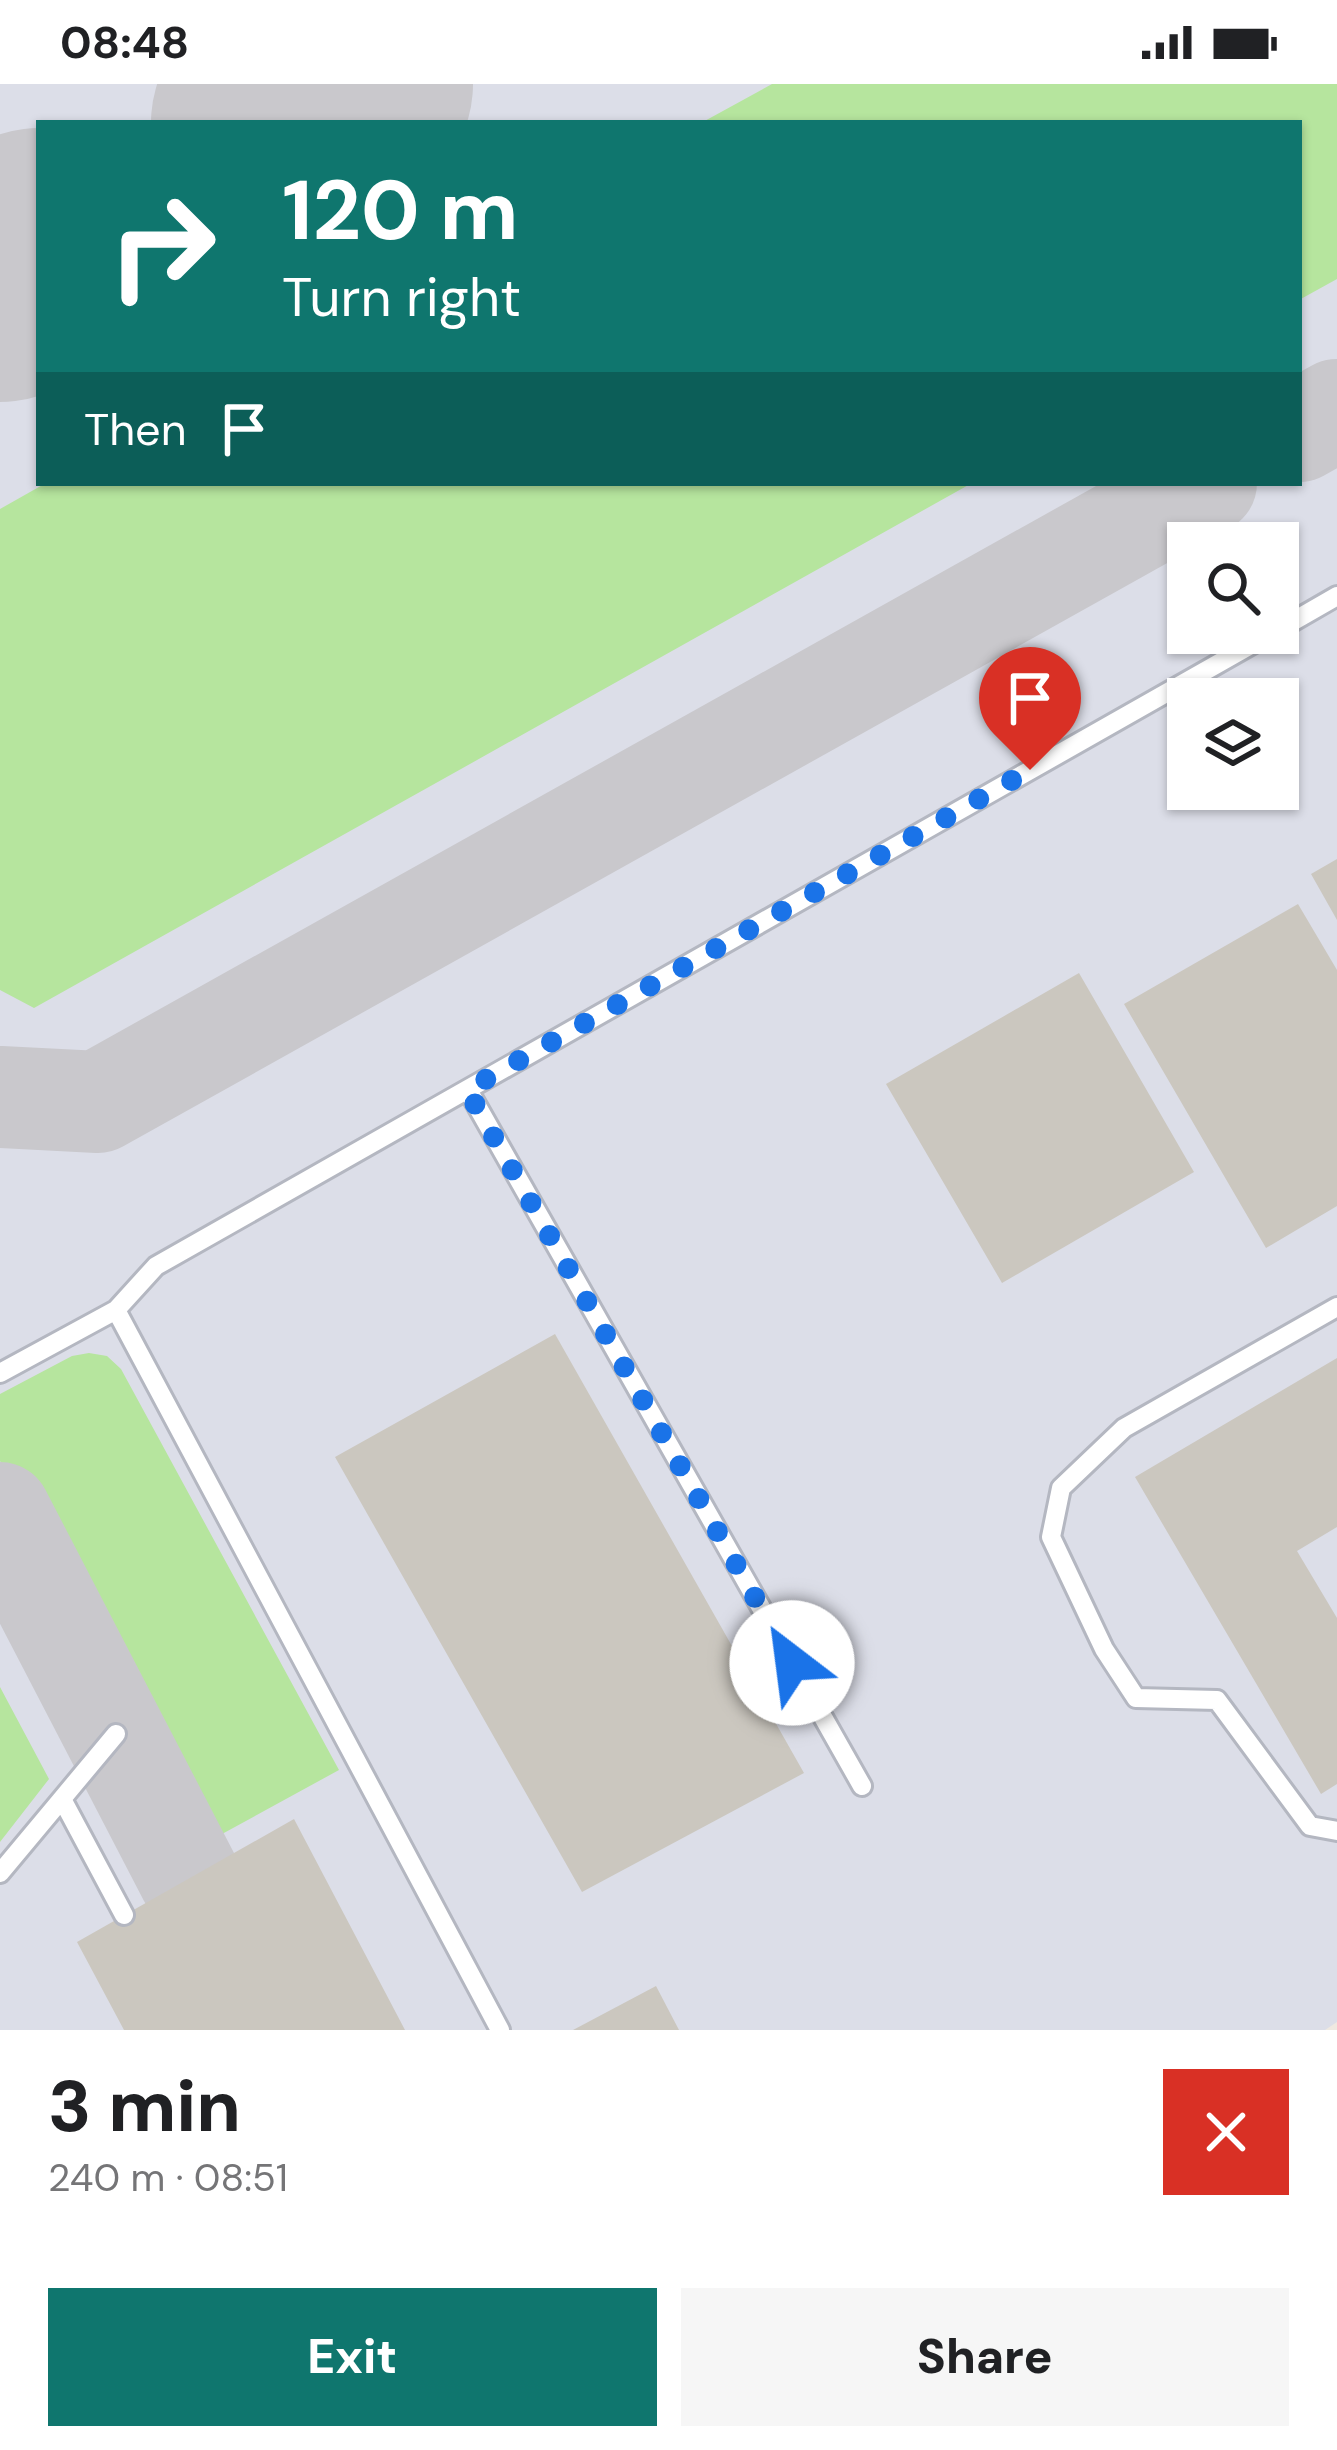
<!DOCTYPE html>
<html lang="en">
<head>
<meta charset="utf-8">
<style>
  :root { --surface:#fff; --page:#f6f6f6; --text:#202124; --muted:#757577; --accent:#0f766e }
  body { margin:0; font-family:"DM Sans",sans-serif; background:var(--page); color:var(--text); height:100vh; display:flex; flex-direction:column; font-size:45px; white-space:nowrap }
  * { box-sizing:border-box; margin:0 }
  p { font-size:39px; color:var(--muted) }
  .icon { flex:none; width:66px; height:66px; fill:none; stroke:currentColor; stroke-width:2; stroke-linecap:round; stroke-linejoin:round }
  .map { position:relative; height:1946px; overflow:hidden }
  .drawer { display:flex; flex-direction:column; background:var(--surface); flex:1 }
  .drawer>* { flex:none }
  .hud { position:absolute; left:36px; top:36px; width:1266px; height:366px; border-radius:0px; box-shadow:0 3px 9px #0004; background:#0f766e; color:#fff; overflow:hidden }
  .tools { position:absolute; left:1167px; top:438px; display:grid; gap:24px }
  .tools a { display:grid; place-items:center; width:132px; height:132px; border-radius:0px; background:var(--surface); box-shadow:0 3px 9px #0004; font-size:60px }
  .pin { position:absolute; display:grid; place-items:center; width:102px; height:102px; color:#fff; margin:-123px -51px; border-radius:50% 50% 50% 0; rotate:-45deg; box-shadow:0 0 12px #0007 }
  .pin .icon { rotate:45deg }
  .me { position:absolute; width:132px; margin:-66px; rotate:330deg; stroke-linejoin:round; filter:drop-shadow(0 0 9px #0008) }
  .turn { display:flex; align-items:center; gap:42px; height:252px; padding:0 48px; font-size:54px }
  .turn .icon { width:156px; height:156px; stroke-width:2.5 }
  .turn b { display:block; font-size:84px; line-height:102px }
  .then { display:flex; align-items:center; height:114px; padding:0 48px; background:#0003; gap:24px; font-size:45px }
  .round { display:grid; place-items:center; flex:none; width:126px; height:126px; border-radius:0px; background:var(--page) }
  .overview { display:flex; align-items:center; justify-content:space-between; height:204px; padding:0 48px }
  h1 { font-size:72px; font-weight:800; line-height:90px }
  .button { display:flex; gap:24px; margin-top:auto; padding:24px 48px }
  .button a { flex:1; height:138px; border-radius:0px; background:var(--accent); color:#fff; font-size:48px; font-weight:800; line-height:138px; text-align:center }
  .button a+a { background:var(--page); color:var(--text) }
  .status { display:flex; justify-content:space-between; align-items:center; height:84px; padding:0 60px; background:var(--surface); direction:ltr }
  .status svg { height:33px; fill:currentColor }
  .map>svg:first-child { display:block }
  .airport { fill:#dcdee8; fill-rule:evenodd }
  .green { fill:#b6e59e }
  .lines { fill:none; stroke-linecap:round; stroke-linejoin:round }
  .taxiway { stroke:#c9c8cc; stroke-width:102 }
  .runway { stroke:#c9c8cc; stroke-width:252 }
  .building { fill:#cbc7bf }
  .lane-casing { stroke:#b4b7c1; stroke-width:24 }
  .lane { stroke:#fff; stroke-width:18 }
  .route { stroke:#1a73e8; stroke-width:21; stroke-dasharray:0 37.8 }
</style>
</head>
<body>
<div class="status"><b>08:48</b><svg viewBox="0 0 49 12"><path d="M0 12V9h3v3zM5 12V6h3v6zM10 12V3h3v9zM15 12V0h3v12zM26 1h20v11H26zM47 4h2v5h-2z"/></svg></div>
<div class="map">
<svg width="1337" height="1946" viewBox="0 0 1337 1946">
  <rect width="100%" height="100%" fill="#efe9e1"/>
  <path class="airport" d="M0 0H1337V1938L1325 1946H0ZM39 39H1299V399H39ZM1188 459H1278V549H1188ZM1188 615H1278V705H1188Z"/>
  <path class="green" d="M772 0H1337V195L1299 216V39H701Z
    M46 399H972L34 924 0 906V425Z
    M89 1269 107 1272 121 1285 339 1686 200 1762 0 1377V1310L72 1272Z
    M0 1603 49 1695 0 1758Z"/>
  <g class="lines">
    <path class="taxiway" d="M255 39 328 10
      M0 134 39 122
      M0 238 39 211
      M1299 347 1337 326
      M0 1013 98 1018 1206 399
      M0 1429 189 1793"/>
    <path class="runway" d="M277 39 347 0
      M0 192 39 170"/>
  </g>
  <path class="building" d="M1337 775V836L1311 790Z
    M1298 820 1337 886V1122L1266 1164 1124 920Z
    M1079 889 1194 1088 1002 1199 886 1000Z
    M555 1250 804 1689 582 1808 335 1373Z
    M1337 1274V1443L1297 1467 1337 1534V1700L1321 1710 1135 1393Z
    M294 1735 405 1946H124L77 1858Z
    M656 1902 679 1946H573Z"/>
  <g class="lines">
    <g class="lane-casing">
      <path id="lane" d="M1278 546 1337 512
        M468 1006 862 1702
        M1337 1223 1124 1344 1061 1404 1051 1453 1104 1565 1136 1614 1217 1616 1310 1742 1337 1747
        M116 1226 500 1946
        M0 1289 116 1226 156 1182 1272 549
        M62 1715 124 1831
        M0 1789 116 1650"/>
    </g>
    <use href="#lane" class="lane"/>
  </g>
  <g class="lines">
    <path class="route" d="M792 1579 467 1006 1030 686"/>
  </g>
</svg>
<div class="tools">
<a><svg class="icon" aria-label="search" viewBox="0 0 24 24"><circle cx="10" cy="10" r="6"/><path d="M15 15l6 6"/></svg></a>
<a><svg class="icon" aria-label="layers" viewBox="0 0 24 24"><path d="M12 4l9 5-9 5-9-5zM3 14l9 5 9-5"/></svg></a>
</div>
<div class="pin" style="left:1030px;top:686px;background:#d93025"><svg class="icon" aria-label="arrive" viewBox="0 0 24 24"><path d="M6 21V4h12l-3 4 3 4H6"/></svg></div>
<svg class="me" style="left:792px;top:1579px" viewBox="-20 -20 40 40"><circle r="19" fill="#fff"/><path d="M0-13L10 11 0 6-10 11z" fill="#1a73e8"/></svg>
<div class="hud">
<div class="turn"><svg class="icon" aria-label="right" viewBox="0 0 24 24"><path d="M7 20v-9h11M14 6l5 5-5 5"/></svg><div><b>120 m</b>Turn right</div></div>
<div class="then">Then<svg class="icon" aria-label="arrive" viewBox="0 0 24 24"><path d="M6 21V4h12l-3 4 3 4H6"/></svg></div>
</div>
</div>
<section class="drawer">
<div class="overview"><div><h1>3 min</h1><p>240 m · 08:51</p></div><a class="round" style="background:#d93025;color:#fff"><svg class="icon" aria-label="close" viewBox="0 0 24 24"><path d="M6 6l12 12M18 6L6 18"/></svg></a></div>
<div class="button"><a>Exit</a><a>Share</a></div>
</section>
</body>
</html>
